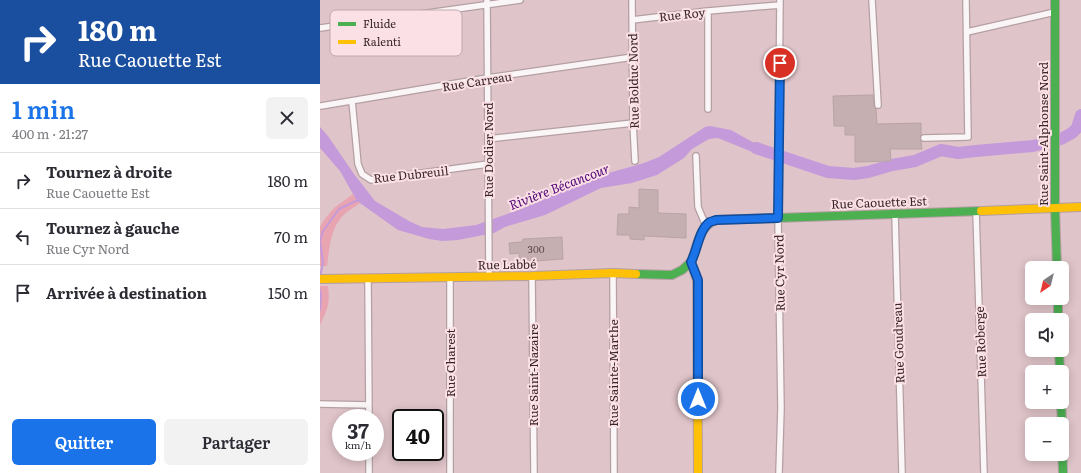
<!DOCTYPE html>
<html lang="fr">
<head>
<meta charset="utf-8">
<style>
  :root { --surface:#fff; --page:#f2f2f3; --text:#2b2b33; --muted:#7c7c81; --line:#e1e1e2; --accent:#1a73e8 }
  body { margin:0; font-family:Literata,serif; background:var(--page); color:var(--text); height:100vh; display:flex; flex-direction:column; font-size:15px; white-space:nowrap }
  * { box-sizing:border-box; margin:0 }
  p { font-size:13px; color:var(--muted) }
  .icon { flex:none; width:22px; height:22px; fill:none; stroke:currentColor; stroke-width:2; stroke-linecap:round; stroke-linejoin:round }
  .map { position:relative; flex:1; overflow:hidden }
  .side { display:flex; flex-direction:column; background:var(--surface); width:320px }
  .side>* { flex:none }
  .hud { background:#1a4fa0; color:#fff; overflow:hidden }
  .needle { width:26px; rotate:215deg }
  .buttons { position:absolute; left:705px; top:261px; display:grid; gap:8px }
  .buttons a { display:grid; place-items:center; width:44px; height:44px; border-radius:6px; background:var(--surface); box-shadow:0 2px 10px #0003; font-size:20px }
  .speed { position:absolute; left:12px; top:409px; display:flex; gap:8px; font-size:20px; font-weight:700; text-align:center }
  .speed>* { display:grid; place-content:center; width:52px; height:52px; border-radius:50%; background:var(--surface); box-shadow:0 2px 10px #0003; line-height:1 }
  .speed small { font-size:10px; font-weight:400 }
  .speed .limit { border:2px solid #111; border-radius:6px; background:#fff; color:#111 }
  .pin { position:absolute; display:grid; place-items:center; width:34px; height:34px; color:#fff; margin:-17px; border:2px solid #fff; border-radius:50%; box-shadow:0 1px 4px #0007 }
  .me { position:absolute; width:44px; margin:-22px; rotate:0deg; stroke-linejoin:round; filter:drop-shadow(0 0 3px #0008) }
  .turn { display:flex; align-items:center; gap:14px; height:84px; padding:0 12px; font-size:18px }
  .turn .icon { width:52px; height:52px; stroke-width:2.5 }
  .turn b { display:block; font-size:28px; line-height:34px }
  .round { display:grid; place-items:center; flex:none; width:42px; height:42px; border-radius:6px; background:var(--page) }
  .headline { display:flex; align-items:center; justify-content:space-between; height:68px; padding:0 12px }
  h1 { font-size:24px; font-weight:600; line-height:30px; color:var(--accent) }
  .action { display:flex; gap:8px; margin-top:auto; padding:8px 12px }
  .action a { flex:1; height:46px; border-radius:6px; background:var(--accent); color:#fff; font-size:16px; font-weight:600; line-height:46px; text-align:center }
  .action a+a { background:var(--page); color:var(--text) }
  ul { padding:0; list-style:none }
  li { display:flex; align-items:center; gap:12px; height:56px; padding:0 12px; border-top:1px solid var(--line) }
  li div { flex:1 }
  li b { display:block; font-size:15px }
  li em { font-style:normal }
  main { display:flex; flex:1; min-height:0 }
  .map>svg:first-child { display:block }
  .green { fill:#e8a5b1 }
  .water { fill:#c59ada }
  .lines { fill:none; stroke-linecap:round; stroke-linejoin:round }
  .stream { stroke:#c59ada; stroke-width:2 }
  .river { stroke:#c59ada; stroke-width:12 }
  .building { fill:#c5afb0; stroke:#b8a4a5 }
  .street-casing { stroke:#b49fa3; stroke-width:8 }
  .fast-casing { stroke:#b49fa3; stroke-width:10 }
  .slow-casing { stroke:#b49fa3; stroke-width:10 }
  .street { stroke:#faf6f7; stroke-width:5.5 }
  .fast { stroke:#4caf50; stroke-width:8 }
  .slow { stroke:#ffc107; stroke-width:8 }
  .route-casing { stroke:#114b97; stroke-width:10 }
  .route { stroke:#1a73e8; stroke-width:7 }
  .labels { text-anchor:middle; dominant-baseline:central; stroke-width:4; stroke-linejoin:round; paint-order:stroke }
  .number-label { font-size:10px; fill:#5f4b4e }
  .street-label { font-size:12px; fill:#392629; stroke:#fbe1e5 }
  .water-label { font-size:13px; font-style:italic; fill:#500577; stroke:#fbe1e5 }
  .key { fill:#fbe1e5; stroke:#c1a9ad; stroke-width:1 }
  .key-label { font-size:11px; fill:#392629 }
</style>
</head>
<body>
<main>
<section class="side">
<div class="hud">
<div class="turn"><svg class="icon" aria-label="right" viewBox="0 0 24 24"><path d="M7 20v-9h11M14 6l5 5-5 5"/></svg><div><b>180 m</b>Rue Caouette Est</div></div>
</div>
<div class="headline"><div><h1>1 min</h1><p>400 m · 21:27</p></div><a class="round"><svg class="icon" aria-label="close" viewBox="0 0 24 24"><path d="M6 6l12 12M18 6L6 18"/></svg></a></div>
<ul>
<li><svg class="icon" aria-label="right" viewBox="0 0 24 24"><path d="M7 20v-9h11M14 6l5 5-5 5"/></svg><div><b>Tournez à droite</b><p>Rue Caouette Est</p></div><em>180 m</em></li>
<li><svg class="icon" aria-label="left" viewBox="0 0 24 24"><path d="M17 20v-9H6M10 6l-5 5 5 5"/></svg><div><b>Tournez à gauche</b><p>Rue Cyr Nord</p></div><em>70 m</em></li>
<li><svg class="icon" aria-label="arrive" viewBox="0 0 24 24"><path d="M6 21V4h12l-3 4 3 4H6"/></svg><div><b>Arrivée à destination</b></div><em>150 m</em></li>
</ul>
<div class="action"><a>Quitter</a><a>Partager</a></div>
</section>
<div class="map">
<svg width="761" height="473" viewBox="0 0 761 473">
  <rect width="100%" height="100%" fill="#dfc4c9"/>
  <path class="green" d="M33 194 37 201 40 203C36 206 31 209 27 212 10 226 10 246 7 266H0V227L4 220 14 208Z
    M0 286H8C10 303 8 309 0 325Z"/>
  <path class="water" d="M390 126 411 130 450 152 447 158 398 138 389 139 372 149 364 158 337 175 312 183 281 188 225 215 185 227 174 233 138 240 122 241 109 239 78 230 37 201 20 171 0 148V127L8 136 34 174 55 201 89 221 102 227 123 229 156 225 204 208 278 176 324 163 339 157 385 127Z"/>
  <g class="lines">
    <path class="stream" d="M0 241 3 231 19 209 38 200
      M0 241 3 263 0 277
      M0 290 1 296 0 310"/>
    <path class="river" d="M436 148 508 172 534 174 548 172 572 165 595 161 621 150 638 153 656 151 713 146 741 139 752 133 757 128 761 115"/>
  </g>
  <path class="building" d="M553 95 554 106 556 109 557 124 601 123V135L600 138 601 141 602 149H570L571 161 535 162V135H525V126H514L513 96Z
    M319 189 338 190V213L366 214V238L324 236V240L310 239V235H297L298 214H309V207L319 208Z
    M242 237 243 259 200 262 199 253 190 254 189 243 202 242 203 239Z"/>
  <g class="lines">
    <g class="street-casing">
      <path id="street" d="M167 0 169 277
        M312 0 313 123 315 161
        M552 0 558 105
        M388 11V109
        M312 20 388 11 460 5
        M0 28 200 0
        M647 32 735 12
        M32 101 38 164 42 174 51 180 168 164
        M1 106 167 78 313 57
        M604 138 648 137 646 0
        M168 139 313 123
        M376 156 378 207 386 226
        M656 211 664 473
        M575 214 582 473
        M293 273 294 473
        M212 276 214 473
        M130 277V473
        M48 279 49 418
        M0 404 49 405
        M49 473V452
        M459 473 461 408 458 218 460 0"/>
    </g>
    <g class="fast-casing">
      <path id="fast" d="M735 0V208L737 268
        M375 251C379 238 382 225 396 220L661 211
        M316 274 352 275 362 270 371 262
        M738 298V320
        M739 350 740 372
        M741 402 742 424
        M742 439 743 473"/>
    </g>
    <g class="slow-casing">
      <path id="slow" d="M661 211 761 207
        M375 251 371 262 377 280 378 473
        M0 279 212 276 293 273 316 274"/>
    </g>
    <use href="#street" class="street"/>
    <use href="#fast" class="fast"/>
    <use href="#slow" class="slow"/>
  </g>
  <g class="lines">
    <g class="route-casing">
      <path id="route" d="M378 399V280L371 262C377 251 379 229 390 222 392 221 394 221 396 220L458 218 460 63"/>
    </g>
    <use href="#route" class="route"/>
  </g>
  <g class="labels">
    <g class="number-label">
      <text x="216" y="248">300</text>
    </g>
    <g class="street-label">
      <text transform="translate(362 14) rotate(-6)">Rue Roy</text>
      <text transform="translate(157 81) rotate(-9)">Rue Carreau</text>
      <text transform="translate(313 81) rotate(-91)">Rue Bolduc Nord</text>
      <text transform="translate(723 134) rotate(-90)">Rue Saint-Alphonse Nord</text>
      <text transform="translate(168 150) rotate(-90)">Rue Dodier Nord</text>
      <text transform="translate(91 174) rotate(-6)">Rue Dubreuil</text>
      <text transform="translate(559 202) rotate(-2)">Rue Caouette Est</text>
      <text transform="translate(187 264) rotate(-1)">Rue Labbé</text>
      <text transform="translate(459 273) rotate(-91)">Rue Cyr Nord</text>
      <text transform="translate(660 342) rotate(-92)">Rue Roberge</text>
      <text transform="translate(578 343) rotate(-92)">Rue Goudreau</text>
      <text transform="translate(130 363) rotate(-90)">Rue Charest</text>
      <text transform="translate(293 373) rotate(-90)">Rue Sainte-Marthe</text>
      <text transform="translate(213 375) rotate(-90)">Rue Saint-Nazaire</text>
    </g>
    <g class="water-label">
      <text transform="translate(239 186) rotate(-21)">Rivière Bécancour</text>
    </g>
  </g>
  <rect x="10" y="10" width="132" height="46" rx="6" class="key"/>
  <rect x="18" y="22" width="18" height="4" fill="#4caf50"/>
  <rect x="18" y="40" width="18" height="4" fill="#ffc107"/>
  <g class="key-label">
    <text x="43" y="28">Fluide</text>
    <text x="43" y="46">Ralenti</text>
  </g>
</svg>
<div class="buttons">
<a><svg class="needle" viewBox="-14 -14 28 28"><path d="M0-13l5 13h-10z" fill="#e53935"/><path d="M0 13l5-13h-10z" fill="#7c7c81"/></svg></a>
<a><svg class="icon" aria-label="sound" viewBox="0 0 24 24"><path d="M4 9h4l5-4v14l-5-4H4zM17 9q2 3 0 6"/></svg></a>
<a>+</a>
<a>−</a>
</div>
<div class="speed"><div>37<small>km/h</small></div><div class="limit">40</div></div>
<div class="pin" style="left:460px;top:63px;background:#d93025"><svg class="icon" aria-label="arrive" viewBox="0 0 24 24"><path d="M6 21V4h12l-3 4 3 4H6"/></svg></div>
<svg class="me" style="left:378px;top:399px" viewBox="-20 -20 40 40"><circle r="17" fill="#1a73e8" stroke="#fff" stroke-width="3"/><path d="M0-11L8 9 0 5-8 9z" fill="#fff"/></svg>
</div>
</main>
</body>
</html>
